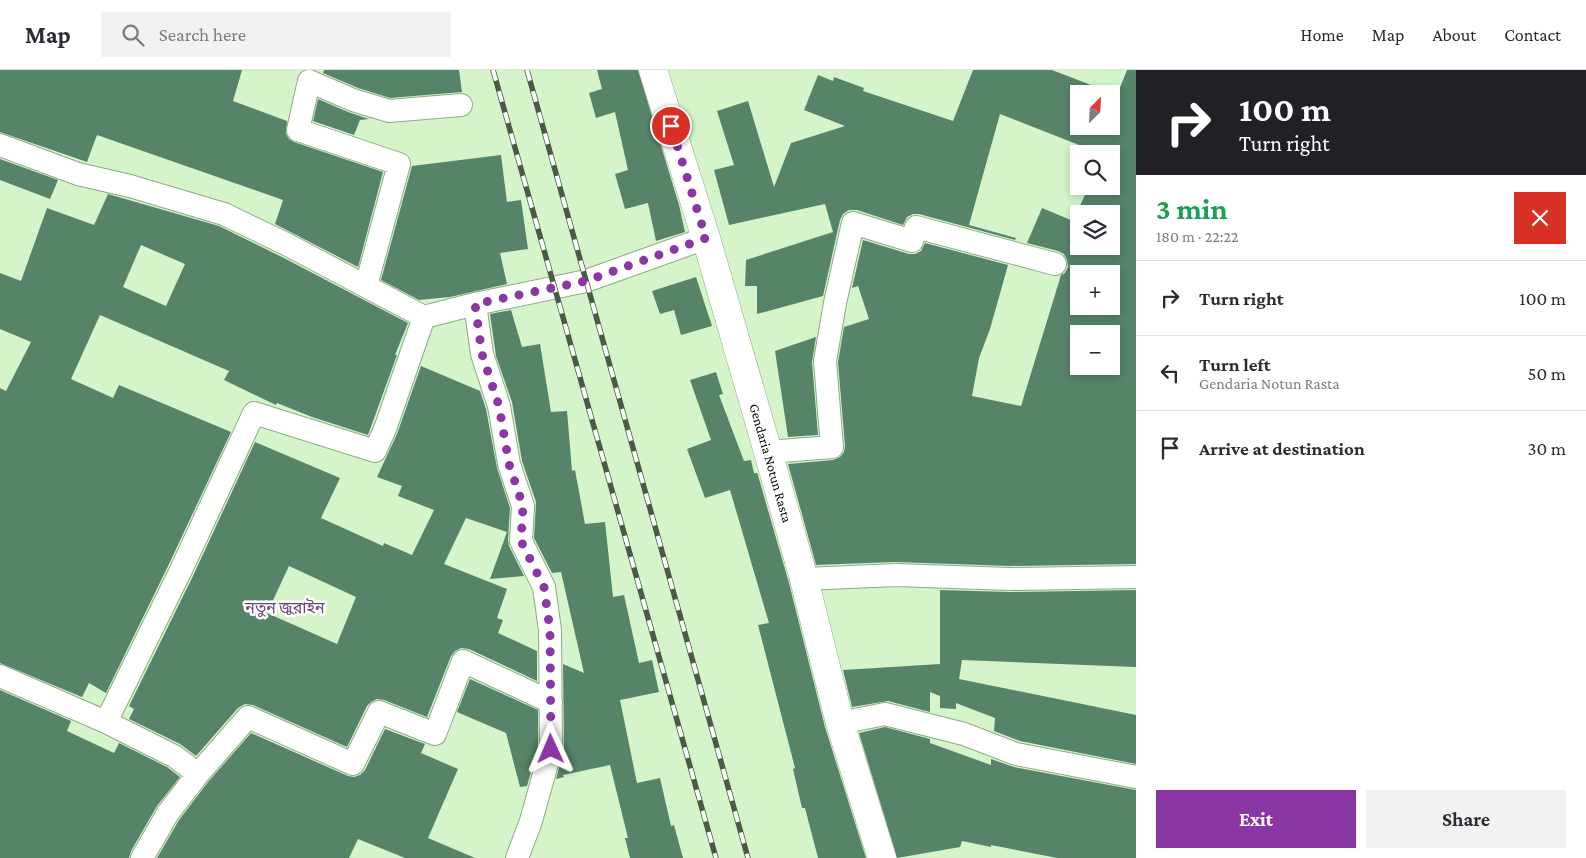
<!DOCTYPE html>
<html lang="en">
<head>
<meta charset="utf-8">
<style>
  :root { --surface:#fff; --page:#f2f2f3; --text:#2b2b33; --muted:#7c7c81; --line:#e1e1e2; --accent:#8a36a4 }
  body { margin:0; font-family:"Crimson Pro","Noto Sans Bengali",serif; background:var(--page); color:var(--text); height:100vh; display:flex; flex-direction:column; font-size:19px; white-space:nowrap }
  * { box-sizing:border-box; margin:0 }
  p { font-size:16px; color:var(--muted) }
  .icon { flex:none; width:28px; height:28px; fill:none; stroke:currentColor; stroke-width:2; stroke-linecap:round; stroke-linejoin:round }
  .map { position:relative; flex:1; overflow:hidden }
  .drawer { display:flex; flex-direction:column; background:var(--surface); width:450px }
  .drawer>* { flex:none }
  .guide { background:#202124; color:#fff; overflow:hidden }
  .needle { width:32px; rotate:24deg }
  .fabs { position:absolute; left:1070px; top:15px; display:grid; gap:10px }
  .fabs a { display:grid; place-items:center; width:50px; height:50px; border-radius:0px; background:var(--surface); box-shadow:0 2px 8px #0003; font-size:25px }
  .pin { position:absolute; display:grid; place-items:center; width:42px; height:42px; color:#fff; margin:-21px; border:2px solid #fff; border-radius:50%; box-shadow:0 1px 5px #0007 }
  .me { position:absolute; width:55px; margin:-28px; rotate:359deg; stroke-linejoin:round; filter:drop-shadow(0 0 4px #0008) }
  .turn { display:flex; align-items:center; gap:18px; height:105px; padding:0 20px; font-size:22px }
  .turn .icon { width:65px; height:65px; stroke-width:2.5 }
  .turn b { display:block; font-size:35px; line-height:42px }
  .round { display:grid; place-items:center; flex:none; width:52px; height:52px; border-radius:0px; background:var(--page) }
  .headline { display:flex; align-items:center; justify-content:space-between; height:85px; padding:0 20px }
  h1 { font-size:30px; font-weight:700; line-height:38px; color:#1e9e55 }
  .primary-button { display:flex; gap:10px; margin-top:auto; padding:10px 20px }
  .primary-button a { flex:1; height:58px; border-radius:0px; background:var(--accent); color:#fff; font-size:20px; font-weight:700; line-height:58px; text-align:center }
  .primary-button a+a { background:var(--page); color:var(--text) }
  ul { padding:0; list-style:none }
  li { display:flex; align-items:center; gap:15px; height:75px; padding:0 20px; border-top:1px solid var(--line) }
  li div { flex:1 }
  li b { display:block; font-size:19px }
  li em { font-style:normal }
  header { display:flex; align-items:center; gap:30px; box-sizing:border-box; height:70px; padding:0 25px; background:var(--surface); border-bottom:1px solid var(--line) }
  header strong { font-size:24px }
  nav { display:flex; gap:28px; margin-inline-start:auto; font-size:18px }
  .search { width:350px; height:45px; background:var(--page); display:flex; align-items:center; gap:12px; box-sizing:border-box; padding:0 18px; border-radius:0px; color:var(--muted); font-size:19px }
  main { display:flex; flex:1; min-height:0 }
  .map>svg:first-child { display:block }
  .building { fill:#568469; fill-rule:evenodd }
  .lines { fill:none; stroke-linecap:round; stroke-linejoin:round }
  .minor-casing { stroke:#8dab82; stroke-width:24 }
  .secondary-casing { stroke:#8dab82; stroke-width:29 }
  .minor { stroke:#fff; stroke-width:22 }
  .secondary { stroke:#fff; stroke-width:28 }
  .rail-casing { stroke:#4a5b45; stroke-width:5.5 }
  .rail { stroke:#fff; stroke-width:4; stroke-dasharray:11; stroke-linecap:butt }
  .route { stroke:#8a36a4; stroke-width:9; stroke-dasharray:0 16.2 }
  .labels { text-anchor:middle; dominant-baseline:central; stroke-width:5; stroke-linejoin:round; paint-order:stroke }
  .street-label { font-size:14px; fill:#050e03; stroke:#fff }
  .quarter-label { font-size:16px; fill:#6d437b; stroke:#fff }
</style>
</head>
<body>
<header>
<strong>Map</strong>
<div class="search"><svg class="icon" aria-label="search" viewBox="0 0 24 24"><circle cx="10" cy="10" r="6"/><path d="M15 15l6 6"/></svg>Search here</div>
<nav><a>Home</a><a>Map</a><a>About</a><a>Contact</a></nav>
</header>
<main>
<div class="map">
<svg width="1136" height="788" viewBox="0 0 1136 788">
  <rect width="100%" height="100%" fill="#d5f4c9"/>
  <path class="building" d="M0 0H242L233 31 287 51 286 64 289 69 294 72 383 102 358 197 275 154 283 130 97 65 87 92 0 62Z
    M324 0H459L462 22 390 28 358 18 323 3Z
    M597 0H638L679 135 685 162 656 171 648 133 625 139 615 104 628 100 615 42 596 48 589 23 602 19Z
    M973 0H1052L1117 25 1127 0H1136V494L1010 496 895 492 816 495 788 394 833 390 840 387 844 382 845 376 838 292 844 257 869 249 858 216 852 218 863 170 909 184H915L921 181 925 173 1008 195 990 259 979 288 972 326 1021 336 1061 205 1065 203 1068 197 1067 190 1064 184 1058 181 1027 173 1042 138 1073 151 1089 116H1111V84H1102L1000 44 969 155 1016 168 1015 170 919 144H913L907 147 903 155 857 140H849L843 144 840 150 823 226 757 244V216H745L746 190 833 162 825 134 729 155 714 100 734 95 717 41 748 31 774 117 791 73 845 56 804 40 818 5 833 11 834 7 864 18 863 21 953 51ZM1079 24H1111V56H1079ZM1079 144H1111V176H1079ZM1079 204H1111V236H1079ZM1079 264H1111V296H1079Z
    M318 29 348 42 369 49 360 50 354 65 313 51Z
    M501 85 507 132 521 130 528 179 500 183 507 214 450 227 419 230 381 210 412 96Z
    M0 89 58 110 50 129 0 110Z
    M108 124 219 156 282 187 408 253 395 285H397L368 365 312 347 277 333 276 335 224 310 229 301 100 245 71 309 113 328 119 315 231 362 169 494 106 623 89 613 82 627 0 593V318L6 321 31 272 0 259V203L21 211 47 138 94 155ZM141 175 185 194 166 236 123 217Z
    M696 207 712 256 681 265 674 240 660 244 652 221Z
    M511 240 522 277 540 274 551 342 567 341 572 401 575 400 585 454 605 452 613 527 624 525 639 593 652 590 659 622 620 630 637 713 660 708 671 756 674 755 683 788H630L625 768H628L610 695 563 705 564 707 556 709 564 679 563 594 584 603 561 502 552 503 534 468 536 432 522 391 512 332 496 286 490 244Z
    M816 267 812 292 818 365 788 367 775 281Z
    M421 296 480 321 486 339 497 398 510 438 508 470 509 476 524 506 490 509 507 462 466 448 444 494 507 519 497 548 503 550 498 563 537 581V611L469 579 461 578 455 581 451 586 427 647 384 630 377 629 371 632 367 636 347 677 253 635 245 634 238 638 196 686 180 674 129 649 134 639 129 636 193 506 255 372 340 408 321 448 383 476 384 473 412 485 434 440 398 426 402 416 377 407 397 364ZM289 496 356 527 337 574 267 543Z
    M716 302 723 324 719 325 744 391 751 390 754 403H757V402L789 513 825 657 866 788H818L805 738H802L793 699 795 698 758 555 769 553 730 420 705 428 687 379 711 370 690 310Z
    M940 520 1010 522 1136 520V597L962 590 959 609 1136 645V694L1020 671 994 661 995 648 956 633V639L940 638V626L930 622V642L888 631 852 637 843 600 940 594Z
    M470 609 538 640V677L527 716 520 717 506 663 457 642Z
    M0 620 71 651 67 661 114 683 119 673 167 697 180 707 157 736 131 781 129 788H0Z
    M885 657 930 669V673L991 695V689L1014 697 1136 720V788H1057L991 775V777L962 771 960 777 897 788 859 663Z
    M385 659 425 674 421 683 458 699 428 768 475 788H405L358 769 349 788H157L179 750 208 712 251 663 348 706 354 707 360 705 365 700Z"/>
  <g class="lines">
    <g class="minor-casing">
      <path id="minor" d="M0 75 78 104 130 116 224 144 288 175 424 247
        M366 216 399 94 298 60 309 11 353 30 389 41 461 35
        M475 234 482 284 499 336 509 394 523 436 521 471 544 517 550 560 551 679 531 751 517 788
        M768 382 832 377 825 291 835 233 853 153 912 171 916 157 1055 194
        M804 509 896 505 1010 509 1136 507
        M0 606 106 652 174 686 198 704
        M106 652 181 500 254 343 375 381 385 359 424 247 475 234 586 211 706 168
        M840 653 885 644 964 664 1016 684 1136 707
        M142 788 168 743 198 704 248 647 353 694 379 642 435 664 463 591 551 632"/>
    </g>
    <g class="secondary-casing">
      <path id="secondary" d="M653 0 706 168 768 382 804 509 840 653 882 788"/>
    </g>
    <use href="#minor" class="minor"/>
    <use href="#secondary" class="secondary"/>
    <g class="rail-casing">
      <path id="rail" d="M493 0 716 788
        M527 0 748 788"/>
    </g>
    <use href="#rail" class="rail"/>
  </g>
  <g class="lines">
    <path class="route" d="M551 679 550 560 544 517 521 471 523 436 509 394 499 336 482 284 475 234 586 211 706 168 671 56"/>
  </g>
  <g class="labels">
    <g class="street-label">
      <text transform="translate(771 393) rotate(74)">Gendaria Notun Rasta</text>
    </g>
    <g class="quarter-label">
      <text x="285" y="537">নতুন জুরাইন</text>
    </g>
  </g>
</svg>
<div class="fabs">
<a><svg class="needle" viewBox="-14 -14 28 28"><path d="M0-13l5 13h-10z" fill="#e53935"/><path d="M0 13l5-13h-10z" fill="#7c7c81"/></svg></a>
<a><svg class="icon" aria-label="search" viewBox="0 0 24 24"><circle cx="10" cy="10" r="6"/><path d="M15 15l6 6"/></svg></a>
<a><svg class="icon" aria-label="layers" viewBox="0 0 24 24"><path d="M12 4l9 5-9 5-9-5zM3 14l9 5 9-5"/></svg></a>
<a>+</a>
<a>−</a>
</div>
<div class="pin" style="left:671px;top:56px;background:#d93025"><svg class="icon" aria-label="arrive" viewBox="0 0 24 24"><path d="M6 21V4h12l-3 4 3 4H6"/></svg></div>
<svg class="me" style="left:551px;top:679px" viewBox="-20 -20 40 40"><path d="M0-17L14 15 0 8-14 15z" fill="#8a36a4" stroke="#fff" stroke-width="4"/></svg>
</div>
<section class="drawer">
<div class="guide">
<div class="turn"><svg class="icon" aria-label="right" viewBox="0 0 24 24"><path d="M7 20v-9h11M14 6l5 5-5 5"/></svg><div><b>100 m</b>Turn right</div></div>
</div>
<div class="headline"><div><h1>3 min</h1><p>180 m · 22:22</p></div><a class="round" style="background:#d93025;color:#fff"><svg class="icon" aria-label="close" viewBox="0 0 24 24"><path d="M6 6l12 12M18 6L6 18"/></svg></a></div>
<ul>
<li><svg class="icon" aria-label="right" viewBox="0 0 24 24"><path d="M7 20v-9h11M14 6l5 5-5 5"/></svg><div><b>Turn right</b></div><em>100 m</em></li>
<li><svg class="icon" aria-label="left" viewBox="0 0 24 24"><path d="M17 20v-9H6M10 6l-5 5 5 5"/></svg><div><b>Turn left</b><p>Gendaria Notun Rasta</p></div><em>50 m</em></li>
<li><svg class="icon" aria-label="arrive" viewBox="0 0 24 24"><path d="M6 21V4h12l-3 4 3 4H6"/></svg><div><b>Arrive at destination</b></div><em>30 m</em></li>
</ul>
<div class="primary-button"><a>Exit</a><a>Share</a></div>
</section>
</main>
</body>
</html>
